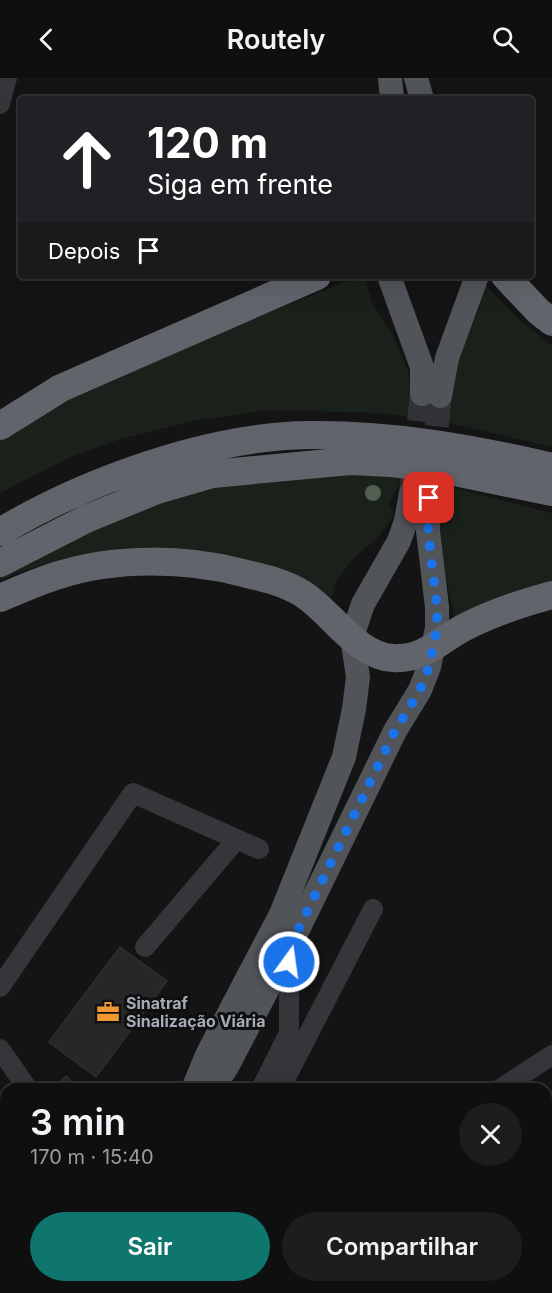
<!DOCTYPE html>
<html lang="pt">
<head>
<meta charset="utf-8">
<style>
  :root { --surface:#0f0f10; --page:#1d1d1e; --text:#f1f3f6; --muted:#9b9c9f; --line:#2f2f30; --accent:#0f766e }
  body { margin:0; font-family:Inter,sans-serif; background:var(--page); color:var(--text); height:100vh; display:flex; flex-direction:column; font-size:22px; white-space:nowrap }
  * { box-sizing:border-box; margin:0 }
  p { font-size:20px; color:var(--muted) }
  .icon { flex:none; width:33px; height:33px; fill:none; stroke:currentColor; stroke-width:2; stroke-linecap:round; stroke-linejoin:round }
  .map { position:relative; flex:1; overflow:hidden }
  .side { position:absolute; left:0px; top:1005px; width:552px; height:210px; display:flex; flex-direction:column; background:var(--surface); border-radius:18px 18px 0 0; box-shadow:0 6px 24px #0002,0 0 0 2px var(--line) }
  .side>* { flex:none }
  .guide { position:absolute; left:18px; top:18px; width:516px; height:183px; border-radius:6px; box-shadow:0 6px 24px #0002,0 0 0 2px var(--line); background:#202124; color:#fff; overflow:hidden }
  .pin { position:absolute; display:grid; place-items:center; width:51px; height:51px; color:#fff; margin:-26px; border-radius:12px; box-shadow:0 3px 9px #0006 }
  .me { position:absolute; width:66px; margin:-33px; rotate:14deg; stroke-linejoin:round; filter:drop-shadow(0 0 4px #0008) }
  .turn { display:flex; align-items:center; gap:21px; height:126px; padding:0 30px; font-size:27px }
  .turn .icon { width:78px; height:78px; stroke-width:2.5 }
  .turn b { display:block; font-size:42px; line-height:51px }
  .then { display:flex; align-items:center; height:57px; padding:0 30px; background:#0003; gap:12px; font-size:22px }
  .round { display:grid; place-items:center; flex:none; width:63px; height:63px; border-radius:32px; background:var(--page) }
  .overview { display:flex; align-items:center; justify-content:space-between; height:102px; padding:0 30px }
  h1 { font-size:36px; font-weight:600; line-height:45px }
  .primary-button { display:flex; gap:12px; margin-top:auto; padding:12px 30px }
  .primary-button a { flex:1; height:69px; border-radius:36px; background:var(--accent); color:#fff; font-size:24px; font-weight:600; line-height:69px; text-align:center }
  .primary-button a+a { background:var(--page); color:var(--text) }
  header { display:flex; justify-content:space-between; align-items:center; height:78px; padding:0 30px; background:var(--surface); font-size:27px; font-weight:600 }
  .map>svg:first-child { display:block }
  .green { fill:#1a201a }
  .building { fill:#272729; stroke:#2e2e31; stroke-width:1.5 }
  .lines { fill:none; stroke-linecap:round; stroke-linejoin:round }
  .major-tunnel { stroke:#313235; stroke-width:24; stroke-dasharray:24 12; stroke-linecap:butt }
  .minor { stroke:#35363a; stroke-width:20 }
  .major { stroke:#515459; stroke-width:24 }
  .highway { stroke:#61656b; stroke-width:28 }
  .tree { fill:#4f614e }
  .route { stroke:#1a73e8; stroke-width:10; stroke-dasharray:0 18 }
  .labels { text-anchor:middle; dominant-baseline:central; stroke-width:6; stroke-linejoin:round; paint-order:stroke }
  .poi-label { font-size:16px; font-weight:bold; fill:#a6acb5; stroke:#0f0f10; text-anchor:start }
</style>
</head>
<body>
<header><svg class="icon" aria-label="back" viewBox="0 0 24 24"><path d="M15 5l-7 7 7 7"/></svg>Routely<svg class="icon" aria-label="search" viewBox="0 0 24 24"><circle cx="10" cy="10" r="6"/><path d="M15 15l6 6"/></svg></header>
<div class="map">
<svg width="552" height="1215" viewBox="0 0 552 1215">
  <rect width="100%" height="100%" fill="#141415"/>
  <path class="green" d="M358 199 366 205 372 225 393 257 408 293 412 316 463 261 480 229 485 206C505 229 526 249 552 267V369L443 344 380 335 270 332 192 343 120 361 71 379 0 415V359L77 310Z
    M294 394 390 397 443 407 552 435V513L457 547 424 409 399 407 389 425 395 435 379 458 353 481 336 503 329 528 306 509 69 481 22 493 0 503V491L158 416Z"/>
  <path class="building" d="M120 869 167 903 96 999 49 964Z
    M66 998 79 1011H53Z"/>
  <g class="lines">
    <path class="major-tunnel" d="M411 415 422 316
      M429 420 440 318"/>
    <path class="minor" d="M0 26 7 0
      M145 869 236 762
      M0 909 133 715 259 771
      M0 971 25 1007
      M261 1011 289 955V870
      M280 1011 373 831
      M500 1011 552 977
      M546 1197 552 1209
      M399 1209 402 1215
      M169 1215 172 1209"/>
    <path class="major" d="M390 0 392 21
      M416 0 422 21
      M389 198 422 289V316
      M440 318 447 280 477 198
      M193 1011 207 977 281 836 344 679 354 631 358 599 352 559 363 526 399 463 406 443 411 415
      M212 1011 227 989 289 870 395 653 420 612 429 589 437 550V529L428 453 429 420
      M95 1215 98 1209"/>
    <path class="highway" d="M505 198 539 234 552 244
      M0 348 61 310 317 198
      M0 454C85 403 209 358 309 357 392 356 472 370 552 389
      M0 485 86 441 157 412 212 396 350 383 391 385 450 393 552 414
      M0 520C19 512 39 503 59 497 116 479 186 480 243 495 264 500 284 504 303 516 332 535 357 578 393 580 423 582 439 563 463 550 490 536 522 525 552 517"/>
  </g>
  <circle class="tree" cx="373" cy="415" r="8"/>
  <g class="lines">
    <path class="route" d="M289 884 290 870 297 854 395 653 420 612 429 589 437 550V529L428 453 429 420"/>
  </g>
  <defs>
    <g id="office-bare" transform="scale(1.8)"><path d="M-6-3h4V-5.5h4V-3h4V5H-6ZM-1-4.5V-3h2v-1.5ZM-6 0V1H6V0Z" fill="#e93" stroke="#0f0f10" stroke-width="2.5" paint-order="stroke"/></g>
  </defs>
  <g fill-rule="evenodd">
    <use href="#office-bare" x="108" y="934"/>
  </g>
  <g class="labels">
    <g class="poi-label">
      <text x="126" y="925">Sinatraf<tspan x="126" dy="18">Sinalização Viária</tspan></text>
    </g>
  </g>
</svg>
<div class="pin" style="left:429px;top:420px;background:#d93025"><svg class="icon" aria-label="arrive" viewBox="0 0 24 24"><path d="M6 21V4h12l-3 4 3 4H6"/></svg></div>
<svg class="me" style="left:289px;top:884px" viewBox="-20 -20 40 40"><circle r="17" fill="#1a73e8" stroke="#fff" stroke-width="3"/><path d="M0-11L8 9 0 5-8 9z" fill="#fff"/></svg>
<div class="guide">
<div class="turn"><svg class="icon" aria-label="ahead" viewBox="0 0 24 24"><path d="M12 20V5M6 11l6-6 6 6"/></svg><div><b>120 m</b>Siga em frente</div></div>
<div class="then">Depois<svg class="icon" aria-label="arrive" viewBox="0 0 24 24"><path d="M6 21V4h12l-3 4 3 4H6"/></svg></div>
</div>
<section class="side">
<div class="overview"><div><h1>3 min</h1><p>170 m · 15:40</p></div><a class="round"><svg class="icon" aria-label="close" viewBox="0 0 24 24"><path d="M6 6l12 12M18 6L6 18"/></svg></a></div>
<div class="primary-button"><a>Sair</a><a>Compartilhar</a></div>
</section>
</div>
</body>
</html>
